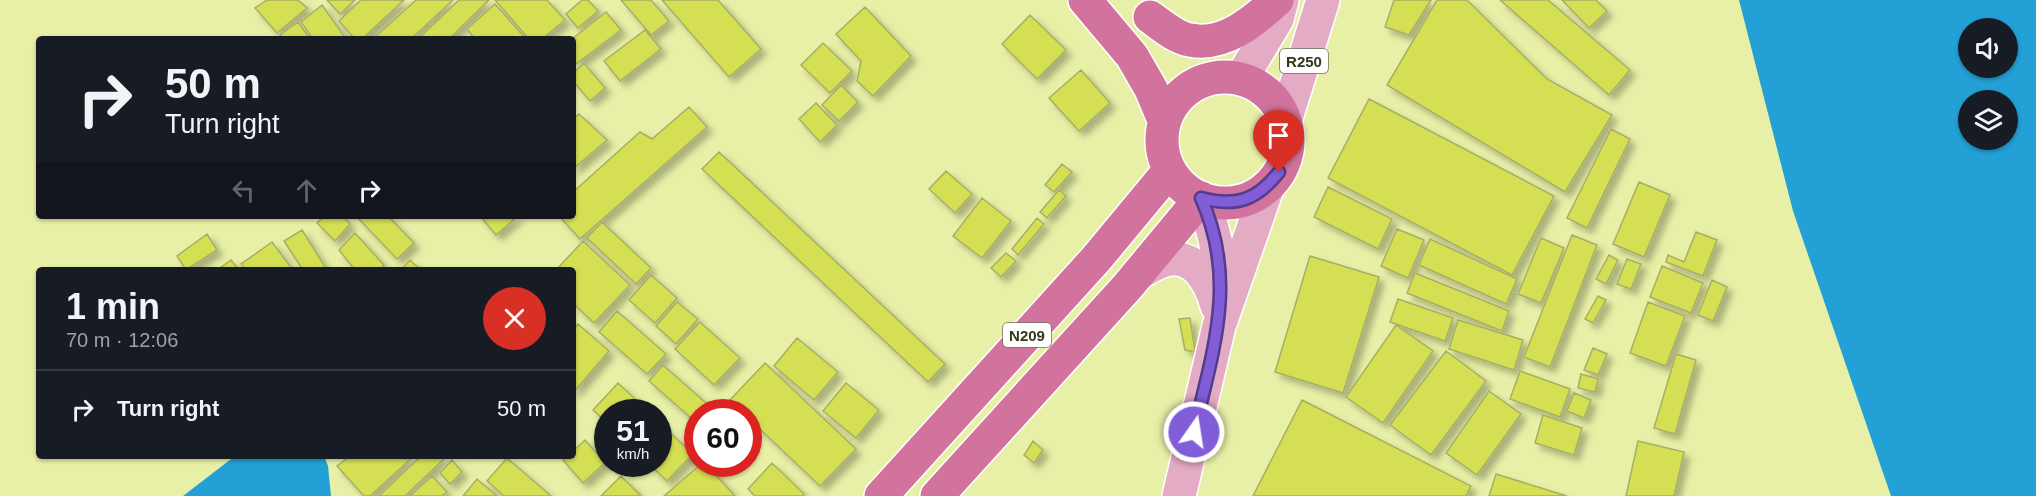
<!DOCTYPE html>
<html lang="en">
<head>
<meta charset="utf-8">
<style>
  :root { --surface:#171b24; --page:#20242c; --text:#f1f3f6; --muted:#9ea1a6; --line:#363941 }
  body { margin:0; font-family:Helvetica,sans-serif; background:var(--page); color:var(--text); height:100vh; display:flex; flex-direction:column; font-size:22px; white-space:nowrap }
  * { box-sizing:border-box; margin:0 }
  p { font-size:20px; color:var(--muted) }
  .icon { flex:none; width:33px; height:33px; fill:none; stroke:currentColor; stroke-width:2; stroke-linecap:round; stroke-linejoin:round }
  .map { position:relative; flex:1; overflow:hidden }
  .side { position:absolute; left:36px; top:267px; width:540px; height:192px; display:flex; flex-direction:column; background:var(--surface); border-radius:6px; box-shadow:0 2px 4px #0004 }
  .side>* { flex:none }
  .hud { position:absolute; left:36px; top:36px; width:540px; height:183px; border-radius:6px; box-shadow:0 2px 4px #0004; background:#171b24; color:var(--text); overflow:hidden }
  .fabs { position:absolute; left:1958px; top:18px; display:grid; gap:12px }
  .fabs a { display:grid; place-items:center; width:60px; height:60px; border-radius:50%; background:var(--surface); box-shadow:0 2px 4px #0004; font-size:30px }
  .speed { position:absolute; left:594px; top:399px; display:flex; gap:12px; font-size:30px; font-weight:700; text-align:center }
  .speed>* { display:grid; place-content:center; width:78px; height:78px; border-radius:50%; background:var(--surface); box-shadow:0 2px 4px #0004; line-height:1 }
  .speed small { font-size:15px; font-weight:400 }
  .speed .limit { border:9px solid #d22; background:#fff; color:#111 }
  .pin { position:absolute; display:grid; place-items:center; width:51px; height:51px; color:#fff; margin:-62px -26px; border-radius:50% 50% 50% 0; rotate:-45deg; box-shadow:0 0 6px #0007 }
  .pin .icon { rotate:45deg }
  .me { position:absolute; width:66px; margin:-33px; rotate:13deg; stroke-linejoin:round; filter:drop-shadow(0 0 4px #0008) }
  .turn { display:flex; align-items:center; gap:21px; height:126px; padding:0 30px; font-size:27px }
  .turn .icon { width:78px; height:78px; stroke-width:2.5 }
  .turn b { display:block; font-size:42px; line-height:51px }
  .lanes { display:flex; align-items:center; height:57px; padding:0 30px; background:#0003; justify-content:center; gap:30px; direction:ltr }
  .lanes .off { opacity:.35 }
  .round { display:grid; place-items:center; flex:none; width:63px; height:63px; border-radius:32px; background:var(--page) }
  .headline { display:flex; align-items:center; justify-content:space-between; height:102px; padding:0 30px }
  h1 { font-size:36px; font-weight:600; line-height:45px }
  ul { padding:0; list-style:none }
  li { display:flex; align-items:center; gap:18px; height:78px; padding:0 30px; border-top:2px solid var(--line) }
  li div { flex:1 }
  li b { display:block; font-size:22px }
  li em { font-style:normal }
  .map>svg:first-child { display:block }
  .water { fill:#23a0d6; fill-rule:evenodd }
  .building { fill:#d4df52; stroke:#a7ae67; stroke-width:1.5; filter:url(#shadow) }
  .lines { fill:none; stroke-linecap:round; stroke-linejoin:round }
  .major-casing { stroke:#fff; stroke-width:36 }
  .highway-casing { stroke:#fff; stroke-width:36 }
  .major { stroke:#e3abc4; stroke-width:33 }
  .highway { stroke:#d1739c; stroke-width:33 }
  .route-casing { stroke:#543c8c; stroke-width:15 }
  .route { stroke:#815dd8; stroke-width:10 }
  .labels { text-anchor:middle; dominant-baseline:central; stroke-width:6; stroke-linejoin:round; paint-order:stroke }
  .shield { fill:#fff; stroke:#71735f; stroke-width:1.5 }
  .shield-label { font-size:15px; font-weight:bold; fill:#34371a }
</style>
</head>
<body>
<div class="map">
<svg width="2036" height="496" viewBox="0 0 2036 496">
  <defs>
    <filter id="shadow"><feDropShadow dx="5.5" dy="5.5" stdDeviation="3" flood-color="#0004"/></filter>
  </defs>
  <rect width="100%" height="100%" fill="#e8f0a7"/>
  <path class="water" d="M1739 0H2036V496H1891L1793 211ZM1968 28H2007V68H1968ZM1968 100H2007V140H1968Z
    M235 456H324L328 466 331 496H183Z"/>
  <path class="building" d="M267 0H298L307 8 277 33 255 8Z
    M327 0H355L340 14Z
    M361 0H404L362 39H355L339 21Z
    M416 0H453L411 39H373Z
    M459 0H489L449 39H418Z
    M495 0H547L565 20 542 39H529Z
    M582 0H588L598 11 578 28 566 14Z
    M621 0H651L669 21 651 35Z
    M662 0H718L761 49 729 77Z
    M1394 0H1431L1409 35 1385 27Z
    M1437 0H1467L1547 79 1612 115 1565 192 1387 85Z
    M1500 0H1548L1630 70 1609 95Z
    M1562 0H1596L1607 11 1589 28Z
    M495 4 526 39H475L467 29Z
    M322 5 346 39H313L301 22Z
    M865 7 911 56 873 96 857 81 861 61 836 34Z
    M606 12 621 30 576 64 573 60 572 39Z
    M1030 15 1066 50 1037 79 1002 44Z
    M298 22 310 39H283L280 35Z
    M645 30 661 49 620 81 604 61Z
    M823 43 852 71 830 93 801 65Z
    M584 63 605 88 590 101 573 81V73Z
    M1081 70 1110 103 1079 131 1049 98Z
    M841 85 858 102 839 121 822 105Z
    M1369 99 1554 196 1512 275 1328 178Z
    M816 103 837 125 820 142 799 119Z
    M689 107 707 127 580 239 559 216H573V192L640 132 652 139Z
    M579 114 607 140 573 169V119Z
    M1611 129 1630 139 1587 228 1567 218Z
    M719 152 945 364 928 382 702 169Z
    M1062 164 1072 172 1054 192 1045 185Z
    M946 171 972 194 955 213 929 189Z
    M1639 182 1670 195 1644 257 1613 244Z
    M1328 187 1392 219 1378 249 1314 217Z
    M1059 190 1066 196 1047 218 1040 212Z
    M982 198 1011 221 982 258 953 236Z
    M324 216H343L350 224 335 241 317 223Z
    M356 216H388L414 243 397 259Z
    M480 216H518L496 235Z
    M1037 218 1044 224 1018 255 1012 249Z
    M602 222 651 268 636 284 587 238Z
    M1397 229 1424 240 1408 278 1381 266Z
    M302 230 327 270H303L284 241Z
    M1696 232 1717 240 1703 276 1666 262 1668 255 1684 262Z
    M355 233 384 265 379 270H355L339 250Z
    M207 234 217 250 186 270 177 256Z
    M1572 235 1597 245 1550 367 1524 357Z
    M1541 238 1564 248 1541 303 1518 294Z
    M1430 239 1517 279 1506 304 1419 265Z
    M583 241 630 285 594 323 573 303V270H556Z
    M272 242 293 270H246L241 264Z
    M1006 253 1016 261 1001 277 991 268Z
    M1609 255 1618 260 1606 284 1596 279Z
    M1310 256 1379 277 1343 393 1275 372Z
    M1627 259 1641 264 1631 289 1617 284Z
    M231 260 239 270H217Z
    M410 260 421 270H401Z
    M1662 266 1703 283 1691 313 1650 297Z
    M1415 273 1509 311 1502 331 1407 293Z
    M651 275 677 298 655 323 629 300Z
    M1712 280 1727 287 1713 321 1698 315Z
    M1598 296 1606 300 1593 323 1585 319Z
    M1398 299 1453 318 1445 341 1390 322Z
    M677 302 698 319 676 344 656 326Z
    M1648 302 1685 316 1666 366 1630 353Z
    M617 311 666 354 647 374 599 332Z
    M1190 318 1195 352 1185 350 1179 319Z
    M1458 320 1523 340 1514 370 1449 349Z
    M700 322 740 358 714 385 675 349Z
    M578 324 609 351 573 393V330Z
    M1396 325 1433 351 1383 423 1346 397Z
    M797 338 838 372 814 400 774 366Z
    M1593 348 1607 354 1598 375 1584 370Z
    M1446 351 1486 381 1431 455 1390 425Z
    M1676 354 1696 360 1675 434 1654 428Z
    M765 363 856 449 820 486 748 418V412H743L730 400Z
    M663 365 714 410 712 412H698V424L649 381Z
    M1520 371 1570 389 1560 417 1510 399Z
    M1581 374 1598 379 1595 392 1578 388Z
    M618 383 649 412H608V424L593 410Z
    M846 383 879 410 856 438 823 411Z
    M1489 391 1521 414 1477 475 1446 453Z
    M1574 393 1591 400 1584 418 1567 411Z
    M1302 400 1471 486 1466 496H1253Z
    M1543 415 1582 428 1574 455 1535 443Z
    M658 422 693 454 667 481 649 464H658Z
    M585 440 605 463 583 483 563 460 568 456H573V451Z
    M1033 441 1043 450 1034 463 1024 455Z
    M1638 441 1684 452 1674 496H1626Z
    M350 456H414L370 496H364L337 466Z
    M421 456 446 457 405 496H379Z
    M507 458 551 496H504L487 481Z
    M452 460 462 472 450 484 440 473Z
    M772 463 804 494 802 496H755L748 489Z
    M701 464H706L735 496H664Z
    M1496 474 1567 496H1489Z
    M432 476 447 492 442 496H410Z
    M621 476 641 496H601Z
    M477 479 497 496H463Z"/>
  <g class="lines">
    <g class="major-casing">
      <path id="major" d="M1241 79 1277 19 1282 0
        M1285 121 1323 0
        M1201 198C1216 231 1222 267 1220 303
        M1139 273C1149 267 1158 261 1170 259 1197 256 1211 284 1217 306
        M1179 496 1219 326 1268 186"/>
    </g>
    <g class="highway-casing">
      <path id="highway" d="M1085 0 1132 56 1151 89 1164 120
        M1150 17C1161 25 1176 38 1190 40 1224 47 1254 21 1277 0
        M1162 140a63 63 0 1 1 126 0a63 63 0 1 1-126 0Z
        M881 496 1096 259 1169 171
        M937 496 1128 286 1201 198"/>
    </g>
    <use href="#major" class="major"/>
    <use href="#highway" class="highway"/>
  </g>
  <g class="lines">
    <g class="route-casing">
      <path id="route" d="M1194 432C1213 350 1238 280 1201 198 1236 207 1256 201 1279 172"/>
    </g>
    <use href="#route" class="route"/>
  </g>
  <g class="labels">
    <g class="shield">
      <rect x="1280" y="49" width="48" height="24" rx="4.5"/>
      <rect x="1003" y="323" width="48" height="24" rx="4.5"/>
    </g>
    <g class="shield-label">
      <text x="1304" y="61">R250</text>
      <text x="1027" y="335">N209</text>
    </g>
  </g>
</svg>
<div class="fabs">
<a><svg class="icon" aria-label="sound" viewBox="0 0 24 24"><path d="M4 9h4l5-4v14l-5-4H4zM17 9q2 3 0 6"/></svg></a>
<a><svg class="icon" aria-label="layers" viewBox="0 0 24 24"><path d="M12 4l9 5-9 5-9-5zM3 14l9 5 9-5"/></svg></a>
</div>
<div class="speed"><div>51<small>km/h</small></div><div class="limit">60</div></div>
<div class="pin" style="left:1279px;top:172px;background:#d93025"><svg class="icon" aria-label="arrive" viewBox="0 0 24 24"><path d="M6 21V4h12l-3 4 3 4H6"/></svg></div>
<svg class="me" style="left:1194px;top:432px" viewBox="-20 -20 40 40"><circle r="17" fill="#815dd8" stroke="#fff" stroke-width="3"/><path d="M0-11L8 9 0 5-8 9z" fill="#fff"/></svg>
<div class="hud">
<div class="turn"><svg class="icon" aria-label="right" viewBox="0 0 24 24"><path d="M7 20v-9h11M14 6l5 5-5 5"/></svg><div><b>50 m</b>Turn right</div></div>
<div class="lanes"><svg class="icon off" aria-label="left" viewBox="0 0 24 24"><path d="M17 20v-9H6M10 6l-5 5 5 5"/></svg><svg class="icon off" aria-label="ahead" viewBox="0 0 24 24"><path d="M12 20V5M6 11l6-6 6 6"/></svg><svg class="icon" aria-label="right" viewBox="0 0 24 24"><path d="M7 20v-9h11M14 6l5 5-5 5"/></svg></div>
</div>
<section class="side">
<div class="headline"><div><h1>1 min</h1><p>70 m · 12:06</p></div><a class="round" style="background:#d93025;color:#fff"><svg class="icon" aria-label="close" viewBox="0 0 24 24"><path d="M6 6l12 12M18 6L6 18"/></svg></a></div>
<ul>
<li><svg class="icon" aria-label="right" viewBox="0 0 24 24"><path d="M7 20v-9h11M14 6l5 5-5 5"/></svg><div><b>Turn right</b></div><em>50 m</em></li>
</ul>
</section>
</div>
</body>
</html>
